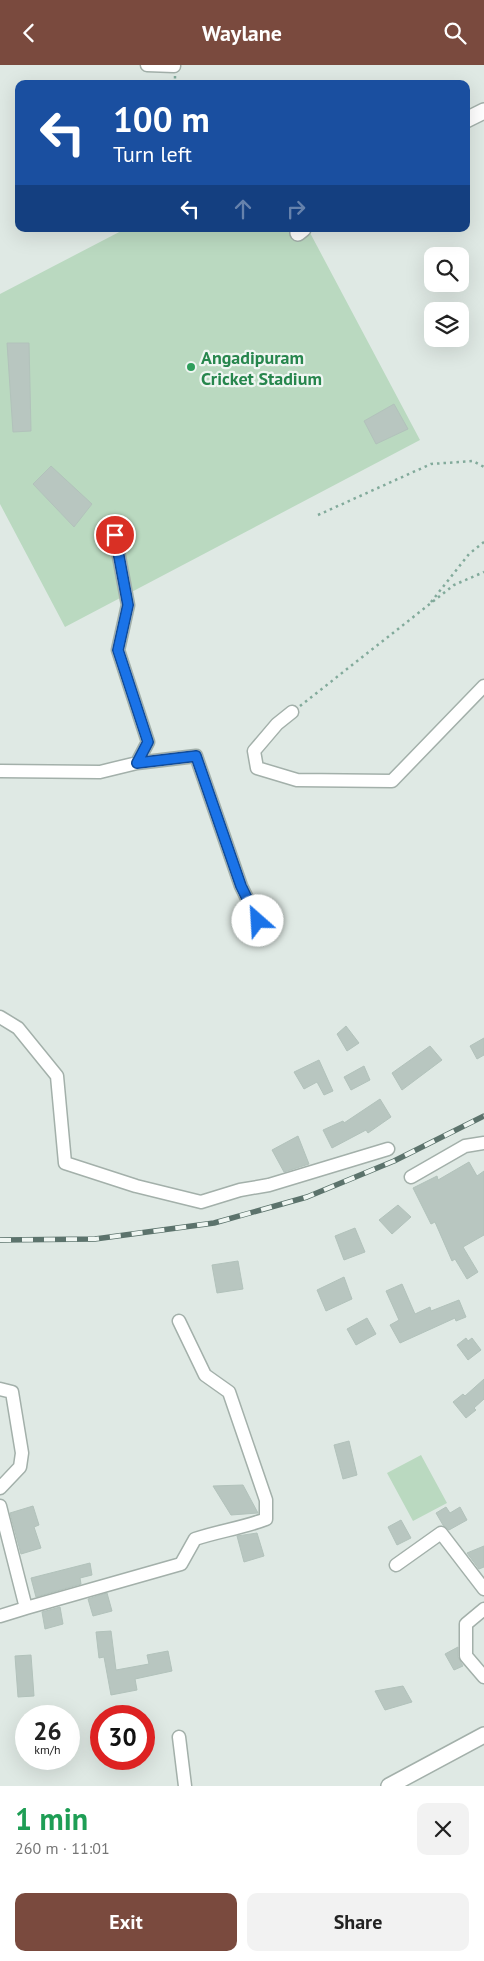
<!DOCTYPE html>
<html lang="en">
<head>
<meta charset="utf-8">
<style>
  :root { --surface:#fff; --page:#f2f2f2; --text:#222; --muted:#767676; --accent:#7a4a3e }
  body { margin:0; font-family:"PT Sans",sans-serif; background:var(--page); color:var(--text); height:100vh; display:flex; flex-direction:column; font-size:19px; white-space:nowrap }
  * { box-sizing:border-box; margin:0 }
  p { font-size:16px; color:var(--muted) }
  .icon { flex:none; width:28px; height:28px; fill:none; stroke:currentColor; stroke-width:2; stroke-linecap:round; stroke-linejoin:round }
  .map { position:relative; height:1721px; overflow:hidden }
  .sheet { display:flex; flex-direction:column; background:var(--surface); flex:1 }
  .sheet>* { flex:none }
  .hud { position:absolute; left:15px; top:15px; width:455px; height:152px; border-radius:10px; box-shadow:0 5px 20px #0002; background:#1a4fa0; color:#fff; overflow:hidden }
  .fabs { position:absolute; left:424px; top:182px; display:grid; gap:10px }
  .fabs a { display:grid; place-items:center; width:45px; height:45px; border-radius:10px; background:var(--surface); box-shadow:0 5px 20px #0002; font-size:25px }
  .speed { position:absolute; left:15px; top:1640px; display:flex; gap:10px; font-size:25px; font-weight:700; text-align:center }
  .speed>* { display:grid; place-content:center; width:65px; height:65px; border-radius:50%; background:var(--surface); box-shadow:0 5px 20px #0002; line-height:1 }
  .speed small { font-size:12px; font-weight:400 }
  .speed .limit { border:8px solid #d22; background:#fff; color:#111 }
  .pin { position:absolute; display:grid; place-items:center; width:42px; height:42px; color:#fff; margin:-21px; border:2px solid #fff; border-radius:50%; box-shadow:0 1px 5px #0007 }
  .me { position:absolute; width:55px; margin:-28px; rotate:334deg; stroke-linejoin:round; filter:drop-shadow(0 0 4px #0008) }
  .turn { display:flex; align-items:center; gap:18px; height:105px; padding:0 15px; font-size:22px }
  .turn .icon { width:65px; height:65px; stroke-width:2.5 }
  .turn b { display:block; font-size:35px; line-height:42px }
  .lanes { display:flex; align-items:center; height:48px; padding:0 15px; background:#0003; justify-content:center; gap:25px; direction:ltr }
  .lanes .off { opacity:.35 }
  .round { display:grid; place-items:center; flex:none; width:52px; height:52px; border-radius:10px; background:var(--page) }
  .headline { display:flex; align-items:center; justify-content:space-between; height:85px; padding:0 15px }
  h1 { font-size:30px; font-weight:700; line-height:38px; color:#1e9e55 }
  .primary-button { display:flex; gap:10px; margin-top:auto; padding:10px 15px }
  .primary-button a { flex:1; height:58px; border-radius:10px; background:var(--accent); color:#fff; font-size:20px; font-weight:700; line-height:58px; text-align:center }
  .primary-button a+a { background:var(--page); color:var(--text) }
  header { display:flex; justify-content:space-between; align-items:center; height:65px; padding:0 15px; background:var(--accent); color:#fff; font-size:22px; font-weight:700 }
  .map>svg:first-child { display:block }
  .green { fill:#bad9c0 }
  .building { fill:#b8c6c0; stroke:#b2c2bb }
  .lines { fill:none; stroke-linecap:round; stroke-linejoin:round }
  .minor-casing { stroke:#a3b0aa; stroke-width:15 }
  .tertiary-casing { stroke:#a3b0aa; stroke-width:18 }
  .path { stroke:#82aa9b; stroke-width:2.5; stroke-dasharray:2.5 4; stroke-linecap:butt }
  .minor { stroke:#fff; stroke-width:12 }
  .tertiary { stroke:#fff; stroke-width:15 }
  .rail-casing { stroke:#5c736c; stroke-width:5.5 }
  .rail { stroke:#eff6f2; stroke-width:4; stroke-dasharray:11; stroke-linecap:butt }
  .route-casing { stroke:#114b97; stroke-width:12 }
  .route { stroke:#1a73e8; stroke-width:9 }
  .leisure-dot { fill:#2e9e5b; stroke:#eff6f2; stroke-width:2 }
  .labels { text-anchor:middle; dominant-baseline:central; stroke-width:4.5; stroke-linejoin:round; paint-order:stroke }
  .leisure-label { font-size:18px; font-weight:bold; fill:#27864d; stroke:#eff6f2; text-anchor:start }
</style>
</head>
<body>
<header><svg class="icon" aria-label="back" viewBox="0 0 24 24"><path d="M15 5l-7 7 7 7"/></svg>Waylane<svg class="icon" aria-label="search" viewBox="0 0 24 24"><circle cx="10" cy="10" r="6"/><path d="M15 15l6 6"/></svg></header>
<div class="map">
<svg width="484" height="1721" viewBox="0 0 484 1721">
  <rect width="100%" height="100%" fill="#dfe9e4"/>
  <path class="green" d="M125 164H308L420 375 65 562 0 439V229Z
    M421 1390 447 1438 413 1456 387 1408Z"/>
  <path class="building" d="M7 278H29L31 366 13 367Z
    M394 339 408 364 376 379 364 356Z
    M51 401 92 439 74 462 33 419Z
    M346 961 359 978 347 986 337 969Z
    M484 973V990L477 994 470 981Z
    M430 981 442 995 402 1025 392 1008Z
    M319 995 333 1026 324 1030 317 1017 304 1024 294 1007Z
    M364 1001 370 1015 351 1025 344 1012Z
    M380 1034 391 1052 368 1068 366 1065 332 1083 323 1065 343 1056 344 1058Z
    M298 1071 309 1099 284 1107 272 1085Z
    M469 1097 477 1111 484 1106V1170L463 1182 478 1207 467 1214 455 1194 452 1196 435 1157 431 1159 413 1123 437 1111 438 1115Z
    M398 1140 411 1152 392 1169 379 1155Z
    M355 1163 365 1187 344 1195 335 1171Z
    M238 1196 243 1224 217 1228 212 1200Z
    M344 1212 352 1234 326 1246 317 1225Z
    M402 1219 415 1249 430 1242 431 1246 459 1235 466 1252 456 1256 455 1253 400 1278 390 1260 399 1255 386 1226Z
    M367 1253 376 1269 356 1280 347 1264Z
    M466 1273 468 1276 472 1273 481 1285 468 1295 457 1280Z
    M484 1314V1334L474 1343 476 1345 466 1353 453 1337 463 1329 465 1331Z
    M349 1376 357 1410 343 1414 334 1380Z
    M243 1420 258 1448 231 1450 213 1421Z
    M33 1441 39 1460 34 1462 41 1483 21 1489 10 1448Z
    M446 1442 450 1448 460 1442 467 1455 449 1465 443 1460 436 1448Z
    M401 1455 411 1473 397 1480 388 1462Z
    M257 1468 264 1491 244 1497 237 1471Z
    M484 1481V1502L479 1504 467 1488Z
    M90 1498 92 1510 80 1513 81 1519 36 1532 31 1513Z
    M107 1528 112 1546 93 1551 88 1534Z
    M60 1542 63 1559 45 1564 42 1547Z
    M111 1566 116 1605 149 1599 147 1590 168 1586 172 1606 135 1614 137 1625 111 1630 104 1592 99 1593 96 1567Z
    M458 1582V1592L463 1601 454 1605 445 1589Z
    M31 1590 34 1631 18 1632 15 1591Z
    M403 1621 412 1637 385 1645 375 1626Z"/>
  <g class="lines">
    <g class="minor-casing">
      <path id="minor" d="M147 0 174 1
        M292 647 277 659 254 686 257 703 297 715 392 716 484 621
        M137 698 196 691 241 821 258 856
        M0 706 100 707 137 698 148 677 118 585 128 540 115 470
        M0 952 18 963 57 1011 65 1098 136 1121 201 1137 240 1125 269 1120 388 1084
        M411 1112 465 1081 484 1078
        M0 1324 12 1327 22 1388 20 1402 0 1423
        M0 1441 26 1543 0 1551
        M396 1500 441 1468 484 1524
        M26 1543 181 1499 195 1474C219 1466 243 1463 266 1454V1435L229 1327 205 1310 179 1256
        M484 1544 466 1559V1591L484 1612
        M179 1672 185 1721"/>
    </g>
    <g class="tertiary-casing">
      <path id="tertiary" d="M466 55 484 46
        M298 168 303 164
        M389 1721 484 1670"/>
    </g>
    <path class="path" d="M175 11V19
      M318 450 431 399 473 396 484 402
      M431 537 469 489 484 477
      M300 641 454 520 484 507"/>
    <use href="#minor" class="minor"/>
    <use href="#tertiary" class="tertiary"/>
    <g class="rail-casing">
      <path id="rail" d="M0 1175 95 1174 214 1158 307 1132 394 1096 484 1051"/>
    </g>
    <use href="#rail" class="rail"/>
  </g>
  <g class="lines">
    <g class="route-casing">
      <path id="route" d="M115 470 128 540 118 585 148 677 137 698 196 691 241 821 258 856"/>
    </g>
    <use href="#route" class="route"/>
  </g>
  <circle class="leisure-dot" cx="191" cy="302" r="5"/>
  <g class="labels">
    <g class="leisure-label">
      <text x="201" y="292">Angadipuram<tspan x="201" dy="21">Cricket Stadium</tspan></text>
    </g>
  </g>
</svg>
<div class="fabs">
<a><svg class="icon" aria-label="search" viewBox="0 0 24 24"><circle cx="10" cy="10" r="6"/><path d="M15 15l6 6"/></svg></a>
<a><svg class="icon" aria-label="layers" viewBox="0 0 24 24"><path d="M12 4l9 5-9 5-9-5zM3 14l9 5 9-5"/></svg></a>
</div>
<div class="speed"><div>26<small>km/h</small></div><div class="limit">30</div></div>
<div class="pin" style="left:115px;top:470px;background:#d93025"><svg class="icon" aria-label="arrive" viewBox="0 0 24 24"><path d="M6 21V4h12l-3 4 3 4H6"/></svg></div>
<svg class="me" style="left:258px;top:856px" viewBox="-20 -20 40 40"><circle r="19" fill="#fff"/><path d="M0-13L10 11 0 6-10 11z" fill="#1a73e8"/></svg>
<div class="hud">
<div class="turn"><svg class="icon" aria-label="left" viewBox="0 0 24 24"><path d="M17 20v-9H6M10 6l-5 5 5 5"/></svg><div><b>100 m</b>Turn left</div></div>
<div class="lanes"><svg class="icon" aria-label="left" viewBox="0 0 24 24"><path d="M17 20v-9H6M10 6l-5 5 5 5"/></svg><svg class="icon off" aria-label="ahead" viewBox="0 0 24 24"><path d="M12 20V5M6 11l6-6 6 6"/></svg><svg class="icon off" aria-label="right" viewBox="0 0 24 24"><path d="M7 20v-9h11M14 6l5 5-5 5"/></svg></div>
</div>
</div>
<section class="sheet">
<div class="headline"><div><h1>1 min</h1><p>260 m · 11:01</p></div><a class="round"><svg class="icon" aria-label="close" viewBox="0 0 24 24"><path d="M6 6l12 12M18 6L6 18"/></svg></a></div>
<div class="primary-button"><a>Exit</a><a>Share</a></div>
</section>
</body>
</html>
